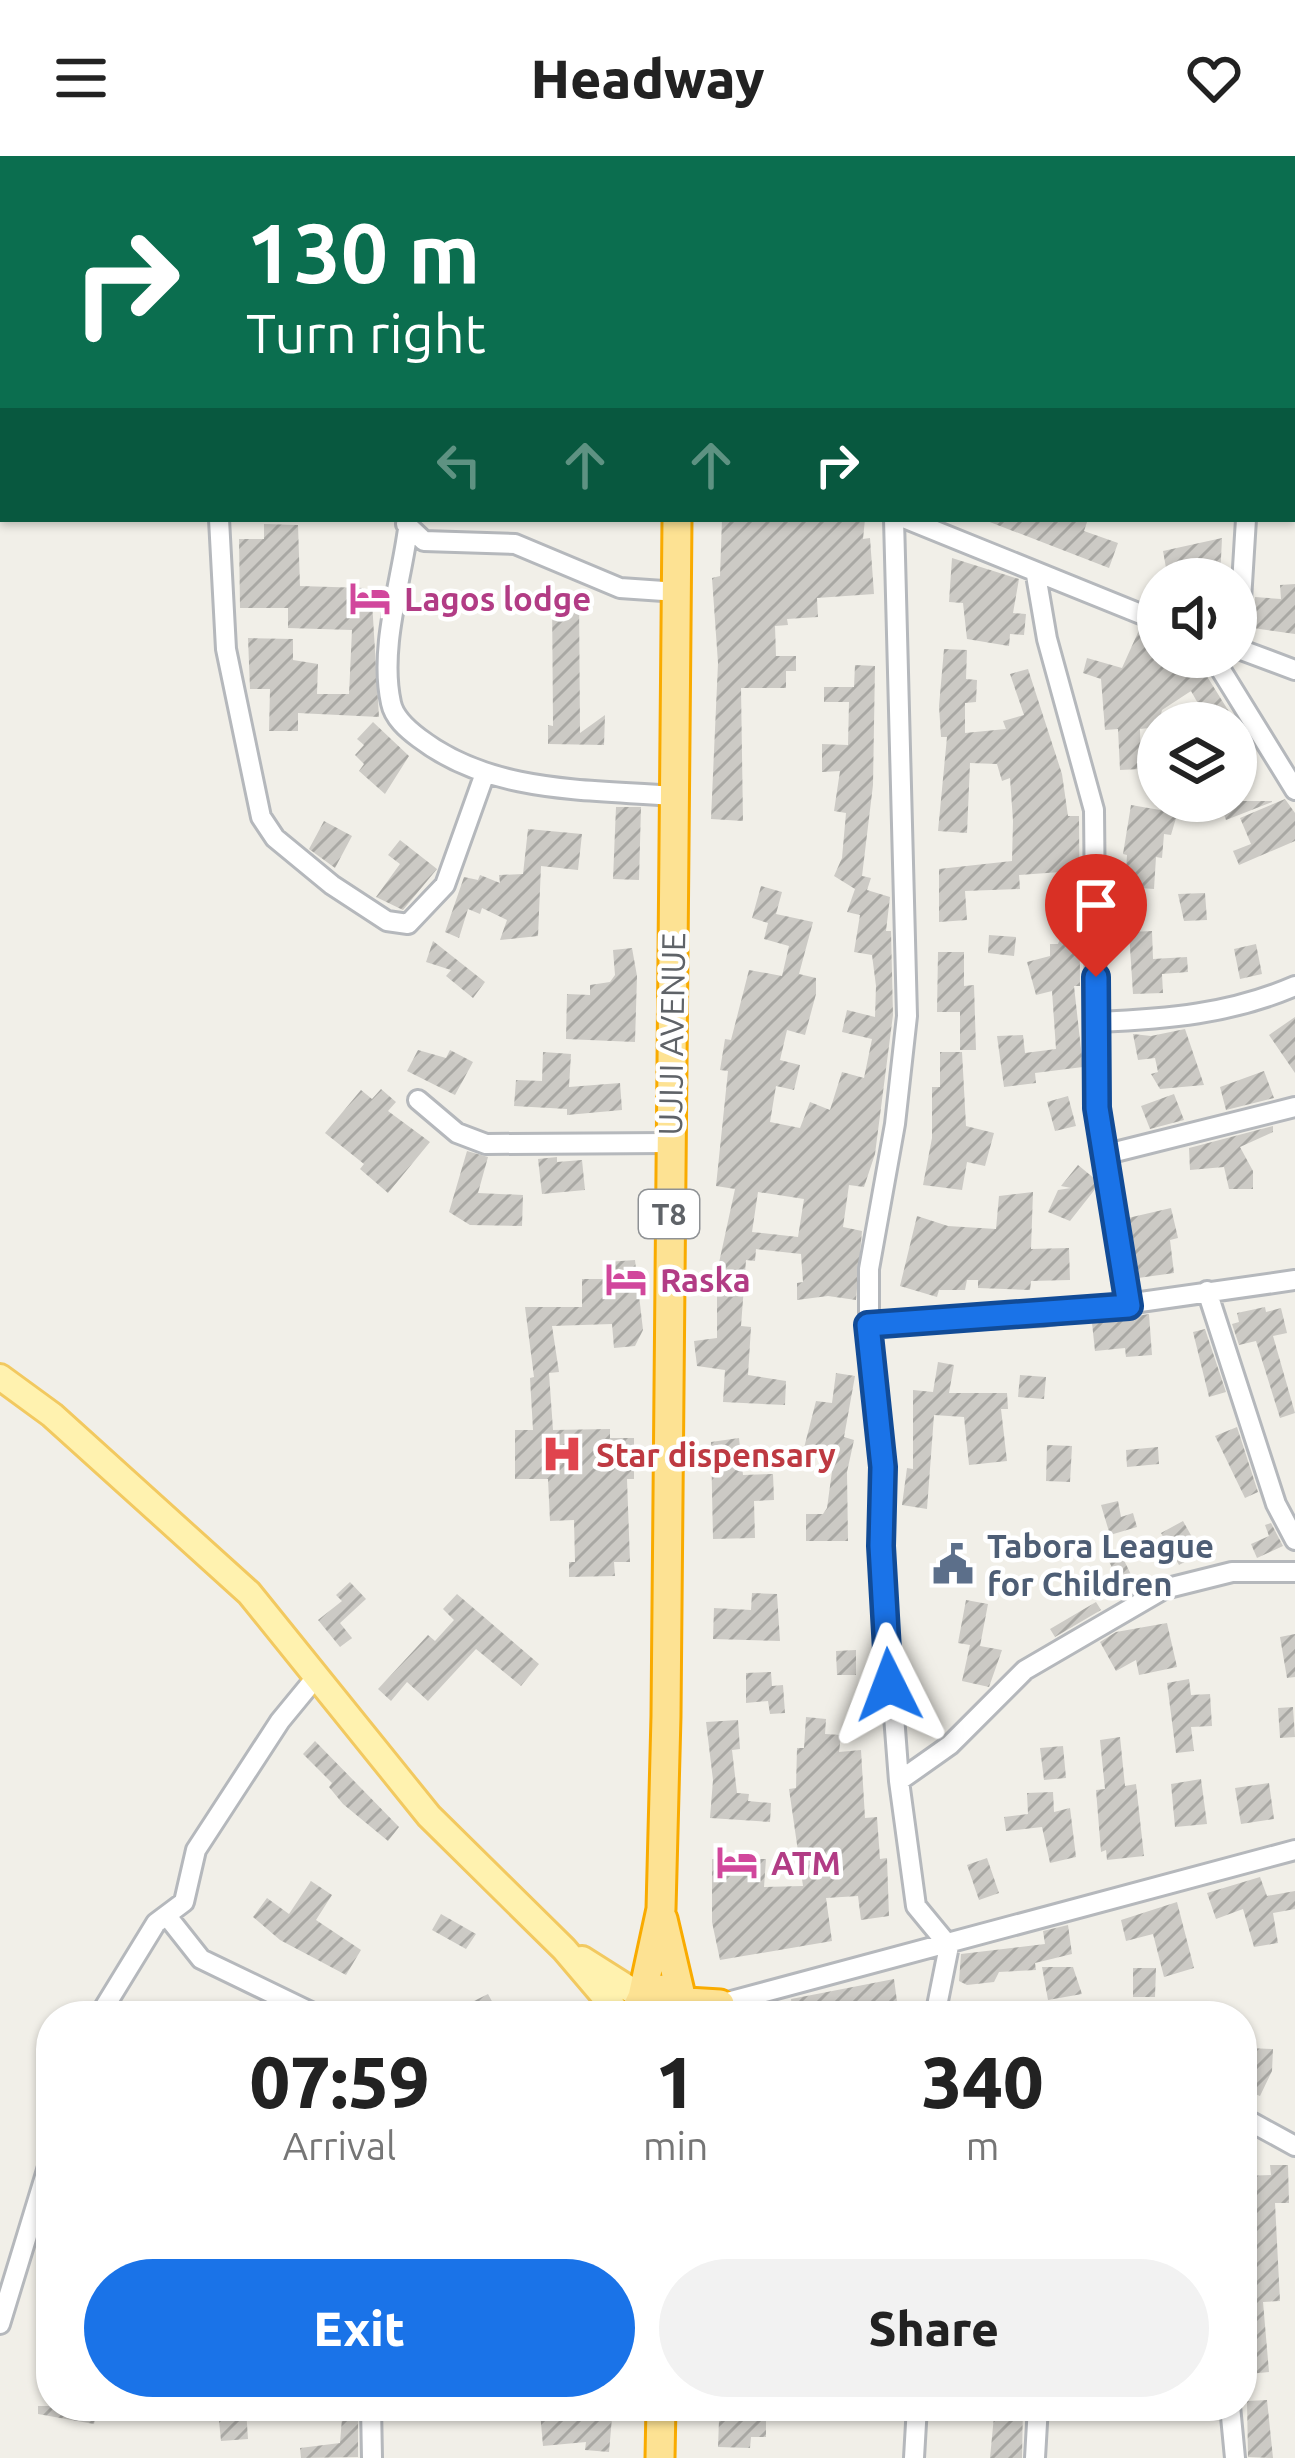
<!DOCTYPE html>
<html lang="en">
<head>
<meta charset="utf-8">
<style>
  :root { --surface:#fff; --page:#f2f2f2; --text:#222; --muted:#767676; --accent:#1a73e8 }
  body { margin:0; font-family:Ubuntu,sans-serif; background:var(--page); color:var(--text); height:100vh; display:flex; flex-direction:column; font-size:45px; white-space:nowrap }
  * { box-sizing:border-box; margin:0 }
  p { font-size:39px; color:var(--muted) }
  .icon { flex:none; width:66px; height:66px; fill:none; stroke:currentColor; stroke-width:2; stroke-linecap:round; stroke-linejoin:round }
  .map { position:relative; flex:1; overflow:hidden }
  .panel { position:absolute; left:36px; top:1845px; width:1221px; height:420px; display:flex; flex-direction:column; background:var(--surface); border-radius:48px; box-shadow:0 3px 9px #0004 }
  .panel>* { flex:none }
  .top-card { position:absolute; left:0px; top:0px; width:1296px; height:366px; box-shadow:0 3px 9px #0004; background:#0b6e4f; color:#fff; overflow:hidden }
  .buttons { position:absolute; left:1137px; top:402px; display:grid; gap:24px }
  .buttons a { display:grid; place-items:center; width:120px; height:120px; border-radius:50%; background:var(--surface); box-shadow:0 3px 9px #0004; font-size:60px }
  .pin { position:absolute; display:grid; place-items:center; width:102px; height:102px; color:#fff; margin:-123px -51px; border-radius:50% 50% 50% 0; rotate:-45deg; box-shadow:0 0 12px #0007 }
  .pin .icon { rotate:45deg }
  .me { position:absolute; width:132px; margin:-66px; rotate:357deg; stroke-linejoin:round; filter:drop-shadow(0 0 9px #0008) }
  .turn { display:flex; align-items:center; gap:42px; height:252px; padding:0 48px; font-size:54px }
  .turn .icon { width:156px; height:156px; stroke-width:2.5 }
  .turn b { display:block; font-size:84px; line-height:102px }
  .lanes { display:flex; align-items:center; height:114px; padding:0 48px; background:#0003; justify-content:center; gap:60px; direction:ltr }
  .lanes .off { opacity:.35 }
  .eta { display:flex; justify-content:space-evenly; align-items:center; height:204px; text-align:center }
  .eta b { font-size:72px; font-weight:800; line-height:84px }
  .button { display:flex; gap:24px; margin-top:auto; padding:24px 48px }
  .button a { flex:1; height:138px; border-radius:72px; background:var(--accent); color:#fff; font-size:48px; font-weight:800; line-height:138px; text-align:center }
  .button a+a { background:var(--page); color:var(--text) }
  header { display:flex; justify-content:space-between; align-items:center; height:156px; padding:0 48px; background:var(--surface); font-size:54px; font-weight:800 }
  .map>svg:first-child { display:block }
  .building { fill:url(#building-hatch); fill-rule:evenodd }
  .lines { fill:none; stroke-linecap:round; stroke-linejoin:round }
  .minor-casing { stroke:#b5b8bc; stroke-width:24 }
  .major-casing { stroke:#f2c960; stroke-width:30 }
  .highway-casing { stroke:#f9ab00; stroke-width:33 }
  .minor { stroke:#fff; stroke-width:18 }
  .major { stroke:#fff2af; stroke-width:24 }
  .highway { stroke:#fde293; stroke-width:27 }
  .route-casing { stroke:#114b97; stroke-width:30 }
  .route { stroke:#1a73e8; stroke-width:21 }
  .labels { text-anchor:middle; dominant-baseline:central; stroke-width:9; stroke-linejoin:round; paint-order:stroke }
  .shield { fill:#fff; stroke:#8f9295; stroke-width:3 }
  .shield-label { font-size:30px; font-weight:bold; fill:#5f6368 }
  .hotel-label { font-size:33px; font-weight:bold; fill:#b23c85; stroke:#fff; text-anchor:start }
  .street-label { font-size:33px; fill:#5f6368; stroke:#fff }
  .health-label { font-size:33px; font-weight:bold; fill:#be3a42; stroke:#fff; text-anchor:start }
  .service-label { font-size:33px; font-weight:bold; fill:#4e5e75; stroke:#fff; text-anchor:start }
</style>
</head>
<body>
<header><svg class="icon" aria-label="menu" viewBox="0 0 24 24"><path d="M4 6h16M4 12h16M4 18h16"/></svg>Headway<svg class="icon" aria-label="heart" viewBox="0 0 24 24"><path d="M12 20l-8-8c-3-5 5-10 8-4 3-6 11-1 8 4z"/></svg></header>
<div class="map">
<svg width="1295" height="2302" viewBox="0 0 1295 2302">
  <defs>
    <pattern id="building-hatch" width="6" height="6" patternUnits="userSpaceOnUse" patternTransform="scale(3)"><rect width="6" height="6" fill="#cccac5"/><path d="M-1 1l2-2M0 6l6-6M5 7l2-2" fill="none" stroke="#a9a8a4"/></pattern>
  </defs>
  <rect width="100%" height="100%" fill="#f1efe8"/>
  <path class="building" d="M722 363H865L863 383 870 382 874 438 817 442 818 461 787 463 788 469 775 470 776 500H796V515H786V532H741L743 665 711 663 718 507 712 422 720 420Z
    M982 363H1088L1084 375 1118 387 1109 412Z
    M264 368 298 369 300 430 364 432 363 444 372 445 379 561 298 557V575H269L270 533H250L248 482 293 483V504L318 508 317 538H349L352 474 288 472V452H240L239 383H264Z
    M1222 382 1220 423H1201V418L1168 423 1163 395Z
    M952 402 1019 423 1013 457 1026 458 1024 479 1010 478 1009 490 967 483 963 447 949 446Z
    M1295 428V478L1253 472 1255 441 1281 443 1280 429Z
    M552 436H579L580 577 605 559 604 589 548 588V569L553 570Z
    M1140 472 1158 478V501H1195L1236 567H1209L1191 535 1162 554 1158 571 1140 573 1141 613 1120 614 1118 573 1105 574 1101 523 1083 517 1087 502 1122 512Z
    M944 493 967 494 966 523 977 524 976 546 965 547V577L1006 573 1003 565 1024 559 1010 518 1028 513 1062 618 1068 660H1079L1080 830H1074L1083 911 1035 917 1036 927 1004 931 997 880 1023 879 1025 897 1056 893 1052 835 1036 839 1027 806 1050 800V788H1058L1062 778 1061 716 1019 719 1020 733 965 735 967 764 939 766V713L1012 705 1013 665 1010 622 1002 625 997 608 970 607 967 677 938 675 947 581H941L939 550Z
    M855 509 875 510 873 629 862 720 871 722 867 734 890 741 886 775H891L893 859 875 998 864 1031 849 1029 843 1071 862 1075 856 1144 828 1140 797 1144V1127L803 1126 801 1098 756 1093 755 1105 746 1104 741 1170 751 1171 748 1219 786 1225 785 1249 723 1246 725 1214 697 1210 694 1185 717 1182V1116L735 1033 716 1030 728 915 720 914 725 883 731 884 749 814 782 820 789 790 764 783 768 767 752 762 761 730 782 736 776 758 813 766 799 818 816 822V838L805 879 787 874 780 904 800 909 794 934 776 930 770 966 800 972 810 946 830 954 842 916 864 922 872 883 842 876 847 854 875 861 876 830 872 799 854 796 860 759 847 756 855 733 834 720 842 702 846 657 834 655 840 615 822 616V588L848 589 849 546H824V531H854ZM758 1036 804 1043 798 1081 752 1076Z
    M373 566 409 600 385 638 359 615 364 608 355 599 364 589 357 583Z
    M1285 643 1295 657V685L1239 709 1233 695 1251 688 1240 662Z
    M1163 645H1181L1171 679 1164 678 1162 702 1156 701 1154 733 1125 731 1127 699 1123 698 1131 649 1160 654Z
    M1219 645H1272V646L1226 664Z
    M616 651H641L639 724 613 723Z
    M324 665 352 680 335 712 309 693Z
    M528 673 582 678 578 714 541 710 538 780 500 784 507 764 482 752 480 758 468 753 459 782 445 776 464 721 478 724 480 719 500 727 499 719 523 718Z
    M400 684 437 713 403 754 376 741 400 708 388 699Z
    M1205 737 1207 764 1184 765 1178 738Z
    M1152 775 1153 803 1187 801 1188 816 1162 818 1163 837 1133 838 1129 776Z
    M989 779 1016 781 1014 800 988 797Z
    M433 785 485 826 473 842 446 820 451 814 426 806Z
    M1256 788 1262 818 1240 823 1234 793Z
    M632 792 637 820 635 886 566 883 567 838 590 839V829L610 826 615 819 613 794Z
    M938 796H964V830L974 829 976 894H960V856H937Z
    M1295 861V917L1269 879Z
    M1185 873 1204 929 1160 933 1151 918 1158 916 1155 902 1138 904 1133 878 1151 880Z
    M418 894 446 902 450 894 473 906 455 939 407 915Z
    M543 896 571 898 569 931 620 927 622 954 567 959V953L514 950 516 924 542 925Z
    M940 896H962L966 970 994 977 985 1010 967 1006 962 1034 923 1029 932 982V931H940Z
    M1264 915 1274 942 1226 954 1220 931Z
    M381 933 396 946 388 955 430 986 388 1037 360 1013 364 1008 325 977 361 934 372 943Z
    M1174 938 1184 964 1150 973 1141 950Z
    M1068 940 1076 970 1055 975 1047 946Z
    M1273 970V976L1240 991 1253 1015V1033H1229L1224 1011 1190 1014 1189 992Z
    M467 995 488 1001 478 1037 523 1039 522 1070 470 1069 449 1056Z
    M557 1001V1006L582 1004 585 1034 542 1038 538 1003Z
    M1078 1009 1095 1023 1096 1032 1070 1065 1048 1056 1058 1034 1071 1032 1061 1030Z
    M1033 1036 1031 1093 1069 1092 1070 1124 1031 1125 1030 1134 978 1132V1124H967L965 1134H939L937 1141 900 1130 917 1060 948 1070 996 1073 999 1040Z
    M1171 1052 1178 1082 1170 1084 1174 1117 1138 1122 1128 1062Z
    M635 1104 643 1174 635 1190 614 1192 612 1168 552 1170 559 1216 549 1217 553 1274 610 1273V1282H634V1323H627L630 1406H614L615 1420 569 1421V1406H575L574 1364 550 1365 548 1323H515V1274H533L530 1222 534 1221 525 1151H582V1123H608L607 1106Z
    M1265 1151 1266 1156 1281 1152 1287 1177 1273 1180 1295 1257 1280 1262 1256 1185 1239 1189 1232 1168 1239 1166 1237 1157Z
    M1149 1158 1152 1199 1126 1201 1125 1192 1095 1195 1092 1167Z
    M1205 1173 1226 1236 1209 1241 1193 1176Z
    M938 1206 954 1209 949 1237H1007L1008 1253H1001L1007 1305 969 1309 964 1261 934 1259 927 1353 902 1349 907 1312 913 1313V1234L933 1236Z
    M836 1217 855 1220 844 1281 854 1284 847 1316 848 1385H806V1358H823L827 1352 833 1308 823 1306 825 1297 804 1292 816 1245 832 1247Z
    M1020 1219 1046 1221 1044 1243 1018 1241Z
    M1237 1271 1258 1336 1245 1342 1215 1280Z
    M739 1282 743 1319 773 1318 774 1344 754 1345 755 1382 713 1383 711 1286Z
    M1047 1289 1072 1290 1070 1326 1046 1325Z
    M1158 1291 1159 1308 1127 1311 1126 1294Z
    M1118 1345 1121 1361 1133 1357 1137 1371 1110 1379 1101 1349Z
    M1183 1365 1201 1397 1179 1409 1161 1377Z
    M1271 1367 1283 1390 1257 1402 1251 1388 1269 1380 1265 1369Z
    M1119 1394 1138 1433 1113 1441 1105 1424 1116 1419 1106 1400Z
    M350 1426 366 1443 340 1467 352 1482 340 1491 318 1464 342 1445 336 1439Z
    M752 1437 777 1438 780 1485 713 1483 714 1452 751 1454Z
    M457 1438 539 1508 521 1530 476 1493 428 1545 407 1526 391 1545 378 1533 428 1479 435 1485 454 1464 443 1453Z
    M966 1444 988 1448 980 1490 1002 1494 989 1531 962 1525 970 1489 958 1487Z
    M1096 1446 1101 1454 1055 1481 1050 1473Z
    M1167 1467 1177 1511 1139 1519 1136 1504 1116 1515 1100 1486 1116 1476Z
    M1295 1478V1521L1287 1522 1280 1481Z
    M856 1494V1519H837L836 1495Z
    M771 1516 772 1530 783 1529 785 1557 770 1558 768 1545 746 1547V1517Z
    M1189 1523 1191 1539 1210 1538 1212 1570 1191 1571 1194 1595 1176 1597 1167 1527Z
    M1293 1551 1295 1581 1280 1582 1278 1552Z
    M806 1561 826 1563 825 1578 841 1579 839 1596 861 1594 865 1662 877 1661 880 1703 887 1702 889 1760 861 1764 858 1740 826 1742 832 1785 720 1804 712 1766V1703H766L764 1731 803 1730 789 1633 796 1632 797 1592H804Z
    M738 1564 740 1593 732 1594 737 1637 749 1638 748 1645 771 1647 770 1666 710 1662 713 1624 706 1566Z
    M1120 1581 1125 1630 1136 1628 1144 1700 1107 1704 1106 1694 1101 1696 1096 1634 1105 1633 1100 1584Z
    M315 1585 399 1671 388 1685 343 1648 329 1631 332 1627 303 1598Z
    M1063 1590 1066 1622 1044 1624 1040 1592Z
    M1201 1623 1207 1668 1175 1671 1171 1628Z
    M1269 1627 1274 1663 1241 1668 1235 1632Z
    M1053 1636 1054 1656 1070 1652 1076 1701 1050 1707 1042 1671 1006 1675 1004 1661 1028 1658 1027 1637Z
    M987 1702 999 1737 979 1744 967 1709Z
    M1260 1721 1267 1740 1295 1735V1753L1273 1757 1278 1787 1254 1791 1243 1753 1216 1763 1207 1737Z
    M311 1725 332 1739 316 1764 361 1794 346 1819 280 1784 253 1761 267 1742 289 1758Z
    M1177 1746 1194 1812 1164 1821 1153 1778 1126 1785 1121 1764Z
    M441 1758 476 1778 466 1793 432 1774Z
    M1068 1769 1072 1798 1035 1807 1036 1814 999 1816 994 1826 967 1829 959 1825 961 1798 1045 1788 1043 1775Z
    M1042 1811H1073L1082 1838 1048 1844Z
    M1133 1812H1156L1155 1841H1133Z
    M894 1823 899 1860H793L791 1843Z
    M488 1838 500 1860H444Z
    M1248 1892 1273 1893 1272 1915 1260 1940 1242 1933Z
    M1270 2009H1288L1289 2047H1275L1280 2145 1263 2146 1269 2216 1249 2218 1243 2118 1246 2080H1252L1251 2050H1242V2020L1271 2019Z
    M1267 2244 1273 2302 1248 2301 1247 2245Z
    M38 2250H98L94 2268 38 2258Z
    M343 2250H358V2301L301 2302 300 2292 340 2287Z
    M548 2250H613L609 2296 585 2294 586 2286 543 2290 540 2256Z
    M731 2250H816V2265H766V2281H751L750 2292 718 2291 719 2264H731Z
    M1007 2250H1023L1022 2302H990L994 2260 1006 2261Z
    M246 2253 248 2283 221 2285 218 2255Z"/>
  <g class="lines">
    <g class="minor-casing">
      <path id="minor" d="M55 0V3
        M243 0V3
        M440 0V3
        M862 0V3
        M1040 0V3
        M1285 3V0
        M0 175H3
        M219 363 226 493 261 661 275 682 332 729 387 765 408 768 445 729 484 620
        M894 363 907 860 895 968 869 1113V1187L883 1311 881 1390 899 1625 916 1750 949 1790 935 1860
        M906 363 1158 465
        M406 368 424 385 515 388 620 432 678 436
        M408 373C401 427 379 492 391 547 394 562 407 573 419 582 492 638 586 633 674 640
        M1036 419 1047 483 1094 654 1097 953 1129 1150
        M1236 492 1295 514
        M1238 493 1246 363
        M1213 501 1295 634
        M1097 866C1167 863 1230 858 1295 830
        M418 944 457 977 486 988 669 987
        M1103 999 1295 951
        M1207 1135 1276 1348 1295 1384
        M869 1169 1042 1160 1295 1124
        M899 1625 950 1589 1025 1514 1164 1433 1232 1416H1295
        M167 1760 201 1803 319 1860
        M720 1848 1295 1694
        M99 1860 156 1767 184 1746 196 1694 280 1565 317 1520
        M1242 1961 1295 1990
        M0 2168 51 2001
        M371 2250 372 2302
        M1230 2250 1235 2302
        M914 2302 917 2250
        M1035 2302 1038 2250"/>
    </g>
    <g class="major-casing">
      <path id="major" d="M0 1221 52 1259 249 1437 429 1660 564 1793 621 1860
        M582 1803 642 1841"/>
    </g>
    <g class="highway-casing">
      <path id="highway" d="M674 0V3
        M663 1763 681 1840
        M642 1841 661 1753 666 1560 677 363
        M633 1860 642 1841 664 1833 687 1846 720 1848 703 1860
        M660 2302 661 2250"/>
    </g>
    <use href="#minor" class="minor"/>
    <use href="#major" class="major"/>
    <use href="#highway" class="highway"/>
  </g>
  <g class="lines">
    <g class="route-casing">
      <path id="route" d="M889 1529 881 1390 883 1311 868 1169 1129 1150 1097 952 1096 821"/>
    </g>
    <use href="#route" class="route"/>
  </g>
  <defs>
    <g id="hotel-bare" transform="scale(3.24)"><path d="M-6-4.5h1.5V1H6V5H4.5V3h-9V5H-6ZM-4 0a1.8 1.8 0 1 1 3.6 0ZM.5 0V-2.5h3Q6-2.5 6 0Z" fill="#d1479c" stroke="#fff" stroke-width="2.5" paint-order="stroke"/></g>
    <g id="hospital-bare" transform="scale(3.24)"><path d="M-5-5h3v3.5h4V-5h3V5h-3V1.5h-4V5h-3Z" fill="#e0444e" stroke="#fff" stroke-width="2.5" paint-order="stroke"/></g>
    <g id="civic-bare" transform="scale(3.24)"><path d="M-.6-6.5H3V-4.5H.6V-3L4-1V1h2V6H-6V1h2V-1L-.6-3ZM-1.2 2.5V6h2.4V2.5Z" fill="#5c6f8a" stroke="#fff" stroke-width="2.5" paint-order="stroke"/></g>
  </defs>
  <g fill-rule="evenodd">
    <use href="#hotel-bare" x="370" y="442"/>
    <use href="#hotel-bare" x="626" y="1123"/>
    <use href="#hospital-bare" x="562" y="1298"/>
    <use href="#civic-bare" x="953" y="1408"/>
    <use href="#hotel-bare" x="737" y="1706"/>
  </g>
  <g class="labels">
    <rect class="shield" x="639" y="1034" width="60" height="48" rx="9"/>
    <g class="shield-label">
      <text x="669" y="1058">T8</text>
    </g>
    <g class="hotel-label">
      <text x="404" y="442">Lagos lodge</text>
      <text x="660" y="1123">Raska</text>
      <text x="771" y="1706">ATM</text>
    </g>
    <g class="street-label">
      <text transform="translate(671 878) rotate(-89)">UJIJI AVENUE</text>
    </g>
    <g class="health-label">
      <text x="596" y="1298">Star dispensary</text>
    </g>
    <g class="service-label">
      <text x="987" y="1389">Tabora League<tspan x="987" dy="38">for Children</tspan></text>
    </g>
  </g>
</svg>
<div class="buttons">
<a><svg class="icon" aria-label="sound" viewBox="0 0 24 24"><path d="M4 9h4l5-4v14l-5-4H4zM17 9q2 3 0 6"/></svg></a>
<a><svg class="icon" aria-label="layers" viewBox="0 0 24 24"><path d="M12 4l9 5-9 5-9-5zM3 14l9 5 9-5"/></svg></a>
</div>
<div class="pin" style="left:1096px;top:821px;background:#d93025"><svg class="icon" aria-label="arrive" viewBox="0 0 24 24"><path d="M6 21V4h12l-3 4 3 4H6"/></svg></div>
<svg class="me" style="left:889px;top:1529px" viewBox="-20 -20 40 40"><path d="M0-17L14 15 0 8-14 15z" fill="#1a73e8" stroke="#fff" stroke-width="4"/></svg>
<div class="top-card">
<div class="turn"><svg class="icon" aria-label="right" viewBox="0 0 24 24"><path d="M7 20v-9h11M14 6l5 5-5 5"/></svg><div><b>130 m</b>Turn right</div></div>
<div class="lanes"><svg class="icon off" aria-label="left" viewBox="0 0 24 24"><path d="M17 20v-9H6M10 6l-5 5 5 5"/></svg><svg class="icon off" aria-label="ahead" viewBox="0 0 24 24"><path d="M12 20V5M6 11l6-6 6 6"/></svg><svg class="icon off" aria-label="ahead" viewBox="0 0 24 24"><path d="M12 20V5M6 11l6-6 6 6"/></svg><svg class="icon" aria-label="right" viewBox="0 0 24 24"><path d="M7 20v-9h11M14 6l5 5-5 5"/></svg></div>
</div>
<section class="panel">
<div class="eta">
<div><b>07:59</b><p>Arrival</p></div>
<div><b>1</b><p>min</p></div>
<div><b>340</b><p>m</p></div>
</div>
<div class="button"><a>Exit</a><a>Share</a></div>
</section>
</div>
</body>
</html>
